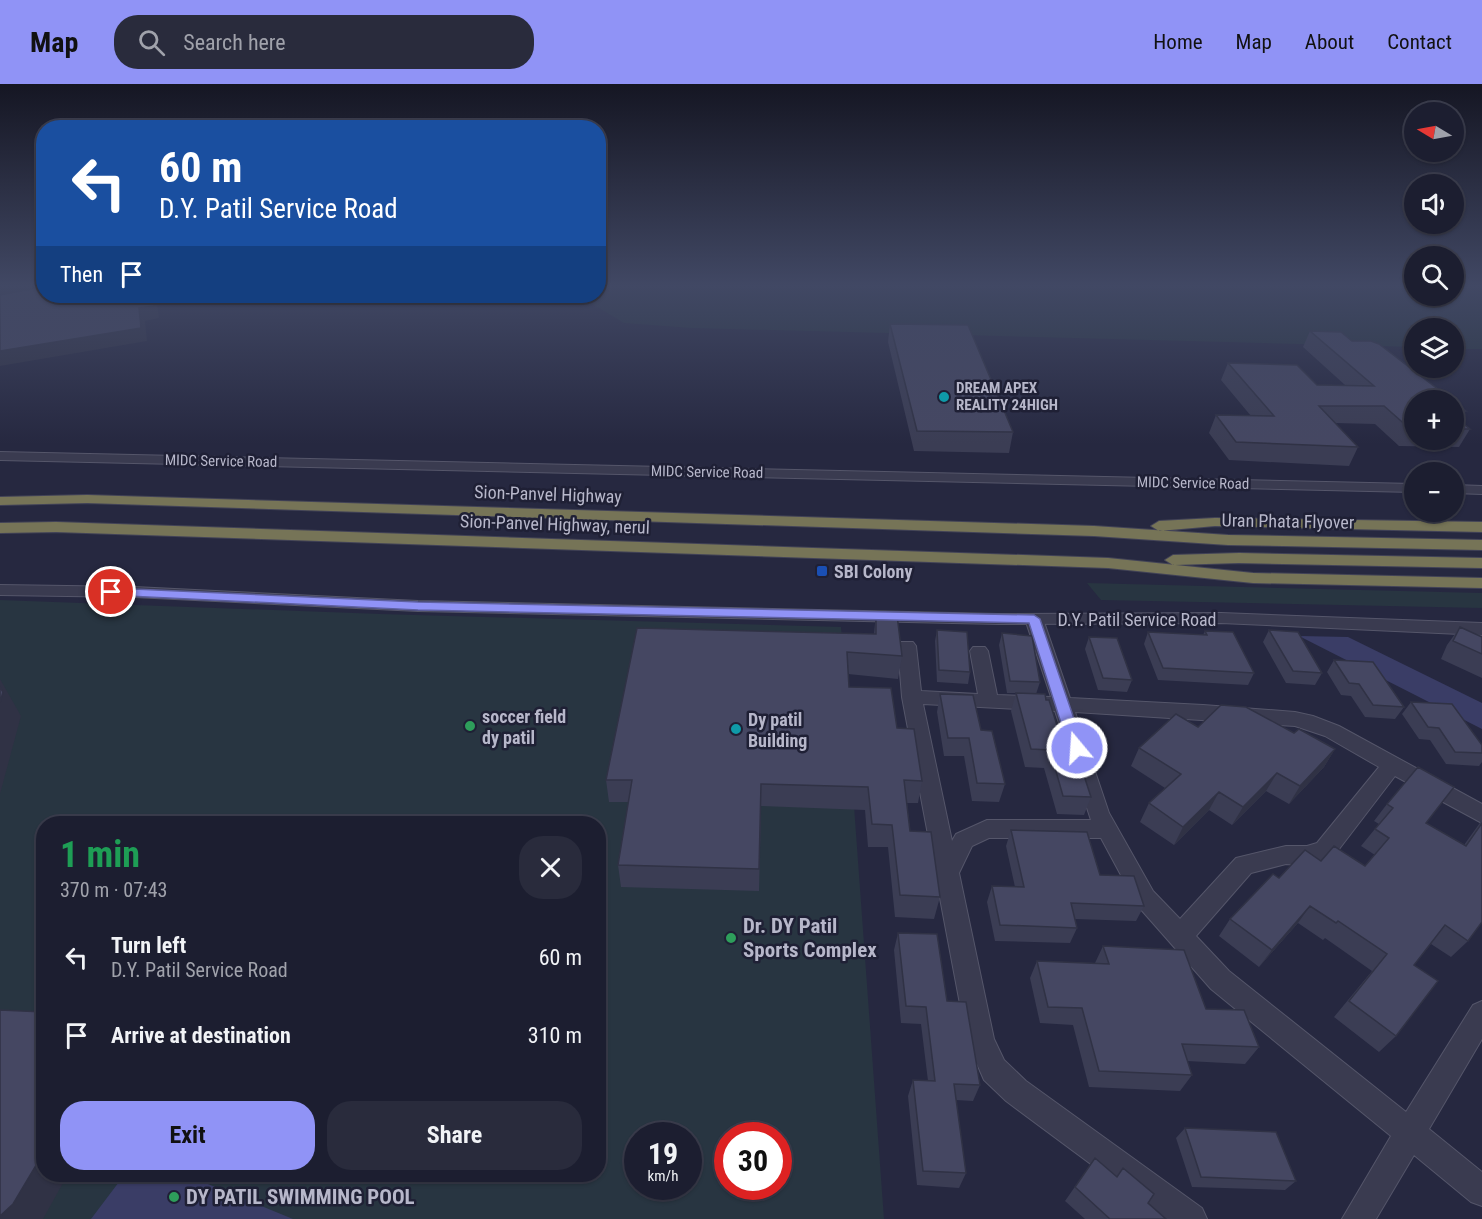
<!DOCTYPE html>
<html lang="en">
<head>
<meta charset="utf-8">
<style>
  :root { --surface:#1c1e30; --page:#292b3c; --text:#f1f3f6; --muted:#a0a2ab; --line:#3a3c4c; --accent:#9093f6 }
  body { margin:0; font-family:"Roboto Condensed",sans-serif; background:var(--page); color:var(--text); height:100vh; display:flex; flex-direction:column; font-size:22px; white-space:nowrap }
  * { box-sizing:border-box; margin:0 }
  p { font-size:20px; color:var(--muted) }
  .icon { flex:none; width:33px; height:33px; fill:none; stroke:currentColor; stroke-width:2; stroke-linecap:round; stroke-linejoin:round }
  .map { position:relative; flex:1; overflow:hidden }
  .sheet { position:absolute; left:36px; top:732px; width:570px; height:366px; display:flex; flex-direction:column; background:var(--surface); border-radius:24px; box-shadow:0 2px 4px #0004,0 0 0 2px var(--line) }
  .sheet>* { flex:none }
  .hud { position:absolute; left:36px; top:36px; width:570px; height:183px; border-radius:24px; box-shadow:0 2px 4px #0004,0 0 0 2px var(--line); background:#1a4fa0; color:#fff; overflow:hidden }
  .needle { width:39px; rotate:280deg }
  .tools { position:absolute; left:1404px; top:18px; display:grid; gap:12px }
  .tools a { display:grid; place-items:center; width:60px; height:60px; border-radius:50%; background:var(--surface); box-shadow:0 2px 4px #0004,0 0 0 2px var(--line); font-size:30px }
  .speed { position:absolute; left:624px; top:1038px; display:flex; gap:12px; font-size:30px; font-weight:700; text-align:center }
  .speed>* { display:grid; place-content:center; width:78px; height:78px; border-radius:50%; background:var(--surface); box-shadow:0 2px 4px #0004,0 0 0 2px var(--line); line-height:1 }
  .speed small { font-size:15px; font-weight:400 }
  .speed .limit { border:9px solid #d22; background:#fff; color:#111 }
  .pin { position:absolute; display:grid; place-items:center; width:51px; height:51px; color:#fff; margin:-26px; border:3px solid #fff; border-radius:50%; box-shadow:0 2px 6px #0007 }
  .me { position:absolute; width:66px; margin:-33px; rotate:342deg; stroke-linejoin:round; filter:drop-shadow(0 0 4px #0008) }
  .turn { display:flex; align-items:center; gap:21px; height:126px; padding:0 24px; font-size:27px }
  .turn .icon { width:78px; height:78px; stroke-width:2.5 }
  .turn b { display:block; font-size:42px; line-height:51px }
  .then { display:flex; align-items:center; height:57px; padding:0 24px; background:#0003; gap:12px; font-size:22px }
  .round { display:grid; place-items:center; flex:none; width:63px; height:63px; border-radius:24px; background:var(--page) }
  .headline { display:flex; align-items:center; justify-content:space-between; height:102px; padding:0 24px }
  h1 { font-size:36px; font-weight:700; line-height:45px; color:#1e9e55 }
  .action { display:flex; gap:12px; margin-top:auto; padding:12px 24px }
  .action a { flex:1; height:69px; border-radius:24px; background:var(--accent); color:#111; font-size:24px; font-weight:700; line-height:69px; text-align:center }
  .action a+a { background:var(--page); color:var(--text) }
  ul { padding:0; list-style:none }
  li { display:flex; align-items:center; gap:18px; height:78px; padding:0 24px }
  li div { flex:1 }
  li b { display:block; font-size:22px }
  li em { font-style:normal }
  header { display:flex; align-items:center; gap:36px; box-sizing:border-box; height:84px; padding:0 30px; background:var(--accent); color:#111 }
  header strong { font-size:28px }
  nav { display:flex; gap:33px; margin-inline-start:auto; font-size:21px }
  .search { width:420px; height:54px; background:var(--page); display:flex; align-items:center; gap:15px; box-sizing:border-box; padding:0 21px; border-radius:24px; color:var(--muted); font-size:22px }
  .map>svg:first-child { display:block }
  .green { fill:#283541; fill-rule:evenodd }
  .water { fill:#3a3d66 }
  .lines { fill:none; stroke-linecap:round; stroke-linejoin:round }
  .minor-casing { stroke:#55566a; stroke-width:2 }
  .tertiary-casing { stroke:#55566a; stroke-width:2 }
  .motorway-casing { stroke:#424357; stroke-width:2 }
  .minor { fill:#3a3b50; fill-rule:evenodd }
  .tertiary { fill:#3a3b50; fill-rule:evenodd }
  .motorway { fill:#767457; fill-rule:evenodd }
  .wall { fill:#3b3d54 }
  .shaded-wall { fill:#303245 }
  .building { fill:#454762; stroke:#303245; stroke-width:1.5 }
  .route { fill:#9093f6; stroke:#5e60a0; stroke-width:1.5 }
  .culture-dot { fill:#0f9aa8; stroke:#1f2035; stroke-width:2 }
  .transit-dot { fill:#1a4fb4; stroke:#1f2035; stroke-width:2 }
  .leisure-dot { fill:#2e9e5b; stroke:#1f2035; stroke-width:2 }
  .labels { text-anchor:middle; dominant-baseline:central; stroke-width:5; stroke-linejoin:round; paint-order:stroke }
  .far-poi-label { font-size:15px; font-weight:bold; fill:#b7b7ca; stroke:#1f2035; text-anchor:start }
  .far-street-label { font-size:15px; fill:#b7b7ca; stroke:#1f2035 }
  .street-label { font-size:18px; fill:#b7b7ca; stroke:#1f2035 }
  .poi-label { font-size:18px; font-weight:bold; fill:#b7b7ca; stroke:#1f2035; text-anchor:start }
  .near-poi-label { font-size:21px; font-weight:bold; fill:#b7b7ca; stroke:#1f2035; text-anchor:start }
</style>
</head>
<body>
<header>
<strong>Map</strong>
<div class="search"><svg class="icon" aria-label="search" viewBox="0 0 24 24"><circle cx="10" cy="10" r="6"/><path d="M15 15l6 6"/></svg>Search here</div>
<nav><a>Home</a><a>Map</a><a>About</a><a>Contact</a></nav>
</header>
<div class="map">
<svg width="1482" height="1135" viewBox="0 0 1482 1135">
  <rect width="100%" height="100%" fill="#262840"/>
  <path class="green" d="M599 201H1414V212H1454V201H1482V265H1454V244H1414V263L692 244 624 239 594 221 586 212H598Z
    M1087 499 1482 509V524L1101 516Z
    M0 516 380 530 841 543 884 1135H0ZM44 740H598V1090H44ZM638 1052H688V1102H638ZM728 1052H778V1102H728Z"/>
  <path class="water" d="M1299 552 1348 553 1482 619V645Z
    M125 1090 186 1091 293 1135H91Z"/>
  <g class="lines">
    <g class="minor-casing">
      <path id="minor" d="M1034 530 1040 531 1043 535 1070 614 1203 621 1295 628 1313 632 1339 642 1482 720V739L1395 692 1333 773 1307 782 1286 780 1251 789 1196 852 1229 887 1406 1028 1473 921 1482 917V955L1429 1045 1482 1088V1122L1471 1118 1414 1071 1376 1135H1342L1391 1052 1211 905 1137 821 1101 754H989L972 762 959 789 994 955 1004 976 1026 997 1202 1124 1207 1135H1165L1006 1017 984 996 967 957 902 613 898 562 901 558H913L916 562 921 607 978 610 970 567 973 563H985L988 567 997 611 1051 613 1025 535 1028 531ZM923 620 1055 627 1091 736H987L956 750 952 757ZM1075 628 1295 642 1325 652 1379 683 1317 759 1307 762H1286L1236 774 1180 835 1153 807 1109 729Z"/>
    </g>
    <g class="tertiary-casing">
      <path id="tertiary" d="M0 368 1414 400V408L0 376Z
        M1454 401 1482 402V410L1454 409Z
        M0 501 134 503 418 517 998 530 1221 529 1482 539V551L1221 539 998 540 418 527 134 513 0 511Z"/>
    </g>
    <g class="motorway-casing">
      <path id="motorway" d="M87 411 1094 442 1228 451 1482 456V466L1228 461 1094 452 87 419 0 421V413Z
        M1215 434 1482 438V448L1215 442 1159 447 1151 442 1159 437Z
        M56 438 1108 474 1253 489 1482 494V504L1253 499 1108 484 56 448 0 449V439Z
        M1239 469 1482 474V484L1239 479 1173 481 1165 476 1173 471Z"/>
    </g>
    <use href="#minor" class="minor"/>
    <use href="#tertiary" class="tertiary"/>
    <use href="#motorway" class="motorway"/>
  </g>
  <path class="wall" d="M890 240 1013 348 1009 369 914 367 888 258Z
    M1310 247 1414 316V356H1454V317L1466 327 1460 337 1470 345 1459 363 1399 362 1375 340 1335 339 1358 363 1349 382 1229 376 1209 349 1216 331 1251 332 1221 296 1228 279 1317 301H1345L1303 263Z
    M876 529 902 572 898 595 848 590 849 603 897 644 922 697 918 719H907L910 747 940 813 934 835 895 833 888 763H868L865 726 761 722 759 807 621 803 618 781 629 718H609L606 696 874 550Z
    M1460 543 1482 553V594L1441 575 1447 561Z
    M937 546 970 588 968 600 937 598 935 557Z
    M1269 546 1322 589 1315 601 1286 599 1263 558Z
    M1205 547 1254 589 1248 601 1158 596 1144 560 1148 548 1203 551Z
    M1002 549 1040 598 1036 610 1046 616 1062 657 1091 713 1084 731 1057 730 1044 684 1025 683 1011 627 1016 609H1007L999 561Z
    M1089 553 1132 596 1127 608 1098 606 1085 565Z
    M1334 576 1404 623 1395 635 1365 633 1351 612 1341 611 1327 588Z
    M940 610 981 646 1005 700 999 718 972 717 964 672H944L937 628Z
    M1411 618 1482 661V678L1479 682 1446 680 1430 656 1419 655 1402 630Z
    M1198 643 1294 649 1335 665 1324 683 1289 720 1266 707 1232 741 1209 726 1174 761 1140 738 1149 719 1165 704 1131 682 1139 664Z
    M1387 720 1426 739 1464 761 1482 736V838L1468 857 1451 873 1431 860 1414 881 1396 952 1379 968 1334 933 1372 887 1325 854 1323 856 1298 839 1259 883 1219 852 1230 835 1279 794 1321 777 1365 782 1375 771 1361 762 1379 740 1374 737Z
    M1011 746 1100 791 1144 822 1136 837 1075 835 1077 844 1070 859 995 857 987 818 992 802 1015 803 1006 762Z
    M898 849 947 917 980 1001 973 1017 956 1016 966 1089 959 1104 917 1101 908 1012 913 996 928 997 921 940 901 939 894 866Z
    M1103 862 1206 925 1259 963 1245 980 1187 977 1192 991 1180 1007 1089 1003 1073 941 1040 939 1030 894 1037 877 1095 879Z
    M1185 1044 1296 1097 1285 1106 1192 1103 1176 1054Z
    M1095 1074 1116 1093 1123 1084 1148 1119 1166 1135H1085L1065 1117Z"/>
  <path class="shaded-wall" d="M0 201H41L44 206 0 214Z
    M153 212H156L159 234 145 237 147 257 0 282V267L139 224Z
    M0 595 21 632 0 710Z
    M1335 665 1324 683 1289 720 1300 702Z
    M1277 689 1266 707 1232 741 1243 723Z
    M1219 708 1209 726 1174 761 1183 743Z
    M1310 822 1298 839 1259 883 1272 866Z
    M44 1068V1090H68L43 1135H0V1132Z"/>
  <path class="building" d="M44 201V212H153L154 222 139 224 141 244 0 267V211L41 203Z
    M890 240 968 241 1013 348 917 347Z
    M1310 247 1341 248 1352 257H1371L1379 260 1452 316H1414V344H1409L1384 322H1319L1358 363 1236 358 1216 331 1274 332 1228 279 1297 281 1317 301 1374 302Z
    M1454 317 1466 327H1454Z
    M1454 332 1470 345H1454Z
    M876 529 897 531 902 572 847 568 849 603 891 604 897 644 914 645 922 697 904 696 910 747 931 748 940 813 900 811 892 741 872 740 868 703 761 700 759 785 618 781 632 696H606L637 544 876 550Z
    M1460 543 1482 553V570L1453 557Z
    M937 546 967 548 970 588 939 586Z
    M1269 546 1298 548 1322 589 1293 587Z
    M1205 547 1233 548 1254 589 1163 584 1148 548 1207 551Z
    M1002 549 1032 552 1040 598 1010 597Z
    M1089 553 1117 554 1132 596 1103 594Z
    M1334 576 1373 578 1404 623 1373 621 1359 600 1349 599Z
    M0 603 3 608 0 618Z
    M1016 609 1045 610 1046 616H1049L1062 657 1073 658 1091 713 1063 712 1050 666 1031 665Z
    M940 610 973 611 981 646 992 647 1005 700 977 699 969 654H948Z
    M1411 618 1452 620 1482 661V669L1455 668 1439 644 1428 643Z
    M1221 621 1246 623 1294 649 1299 645 1335 665 1300 702 1277 689 1243 723 1219 708 1183 743 1149 719 1181 690 1139 664 1176 630 1198 643Z
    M1418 683 1454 703 1426 739 1466 762 1482 739V838L1468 857 1445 841 1414 881 1438 897 1396 952 1349 917 1387 870 1338 837 1336 839 1310 822 1272 866 1230 835 1273 790 1279 794 1305 766 1321 777 1334 762 1365 782 1389 754 1375 745 1393 724 1387 720Z
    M1011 746 1087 748 1100 791 1134 792 1144 822 1071 819 1077 844 1000 841 992 802 1024 803Z
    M898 849 937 850 947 917 966 918 980 1001 954 1000 966 1089 923 1087 913 996 935 997 926 923 906 922Z
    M1103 862 1184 866 1206 925 1244 926 1259 963 1182 960 1192 991 1099 987 1082 924 1048 923 1037 877 1109 880Z
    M0 926 44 928V1068L13 1120 0 1132Z
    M1185 1044 1276 1048 1296 1097 1201 1093Z
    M1095 1074 1117 1093 1123 1084 1154 1110 1148 1119 1166 1135H1110L1075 1103Z"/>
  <linearGradient id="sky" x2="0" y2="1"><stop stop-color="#151623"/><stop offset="0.56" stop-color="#414864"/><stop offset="1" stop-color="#414864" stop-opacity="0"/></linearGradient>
  <rect width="1482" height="360" fill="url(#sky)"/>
  <path class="route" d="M111 504 418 518 1034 531 1040 535 1084 664 1082 668H1071L1069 664 1029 539 418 526 107 511 105 508 107 505Z"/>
  <g class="culture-dot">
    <circle cx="944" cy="313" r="6"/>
    <circle cx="736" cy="645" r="6"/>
  </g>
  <rect class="transit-dot" x="816" y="481" width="12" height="12" rx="3"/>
  <g class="leisure-dot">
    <circle cx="470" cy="642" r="6"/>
    <circle cx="731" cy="854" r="6"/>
    <circle cx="174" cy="1113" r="6"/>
  </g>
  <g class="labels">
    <g class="far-poi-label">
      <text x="956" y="304">DREAM APEX<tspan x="956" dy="17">REALITY 24HIGH</tspan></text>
    </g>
    <g class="far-street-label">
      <text transform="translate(221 377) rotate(1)">MIDC Service Road</text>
      <text transform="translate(707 388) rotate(1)">MIDC Service Road</text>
      <text transform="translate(1193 399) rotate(1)">MIDC Service Road</text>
    </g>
    <g class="street-label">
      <text transform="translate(548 410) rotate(2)">Sion-Panvel Highway</text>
      <text transform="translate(1288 437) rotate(1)">Uran Phata Flyover</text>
      <text transform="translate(555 440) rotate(2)">Sion-Panvel Highway, nerul</text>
      <text x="1137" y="535">D.Y. Patil Service Road</text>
    </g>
    <g class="poi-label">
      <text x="834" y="487">SBI Colony</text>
      <text x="482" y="632">soccer field<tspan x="482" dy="21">dy patil</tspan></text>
      <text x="748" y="635">Dy patil<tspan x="748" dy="21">Building</tspan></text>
    </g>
    <g class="near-poi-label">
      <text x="743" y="842">Dr. DY Patil<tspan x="743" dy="24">Sports Complex</tspan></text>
      <text x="186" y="1113">DY PATIL SWIMMING POOL</text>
    </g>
  </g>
</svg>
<div class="tools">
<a><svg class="needle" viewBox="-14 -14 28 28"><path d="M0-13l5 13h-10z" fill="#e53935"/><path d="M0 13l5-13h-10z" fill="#a0a2ab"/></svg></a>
<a><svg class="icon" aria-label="sound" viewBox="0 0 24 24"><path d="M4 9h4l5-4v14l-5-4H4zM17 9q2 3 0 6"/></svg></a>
<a><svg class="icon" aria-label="search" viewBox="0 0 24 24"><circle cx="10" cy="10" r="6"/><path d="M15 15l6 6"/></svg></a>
<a><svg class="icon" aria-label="layers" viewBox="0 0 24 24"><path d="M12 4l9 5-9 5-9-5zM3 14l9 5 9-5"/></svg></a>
<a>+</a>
<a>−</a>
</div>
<div class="speed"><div>19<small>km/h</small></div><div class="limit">30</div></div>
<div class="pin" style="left:111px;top:508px;background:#d93025"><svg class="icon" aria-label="arrive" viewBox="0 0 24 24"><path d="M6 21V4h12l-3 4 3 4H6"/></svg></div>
<svg class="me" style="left:1077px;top:664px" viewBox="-20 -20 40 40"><circle r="17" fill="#9093f6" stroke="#fff" stroke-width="3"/><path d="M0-11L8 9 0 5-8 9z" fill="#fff"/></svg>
<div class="hud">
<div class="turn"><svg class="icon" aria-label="left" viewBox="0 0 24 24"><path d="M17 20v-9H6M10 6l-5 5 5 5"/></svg><div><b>60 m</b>D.Y. Patil Service Road</div></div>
<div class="then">Then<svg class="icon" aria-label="arrive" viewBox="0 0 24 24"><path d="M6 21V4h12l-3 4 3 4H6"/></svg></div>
</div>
<section class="sheet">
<div class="headline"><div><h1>1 min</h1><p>370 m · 07:43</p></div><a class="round"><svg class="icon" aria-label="close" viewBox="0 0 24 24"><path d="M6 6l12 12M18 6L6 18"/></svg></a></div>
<ul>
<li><svg class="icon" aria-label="left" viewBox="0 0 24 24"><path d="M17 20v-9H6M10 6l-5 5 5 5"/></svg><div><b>Turn left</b><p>D.Y. Patil Service Road</p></div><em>60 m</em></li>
<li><svg class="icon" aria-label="arrive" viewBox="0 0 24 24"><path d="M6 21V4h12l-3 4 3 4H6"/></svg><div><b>Arrive at destination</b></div><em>310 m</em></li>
</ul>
<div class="action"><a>Exit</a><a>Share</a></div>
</section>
</div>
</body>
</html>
